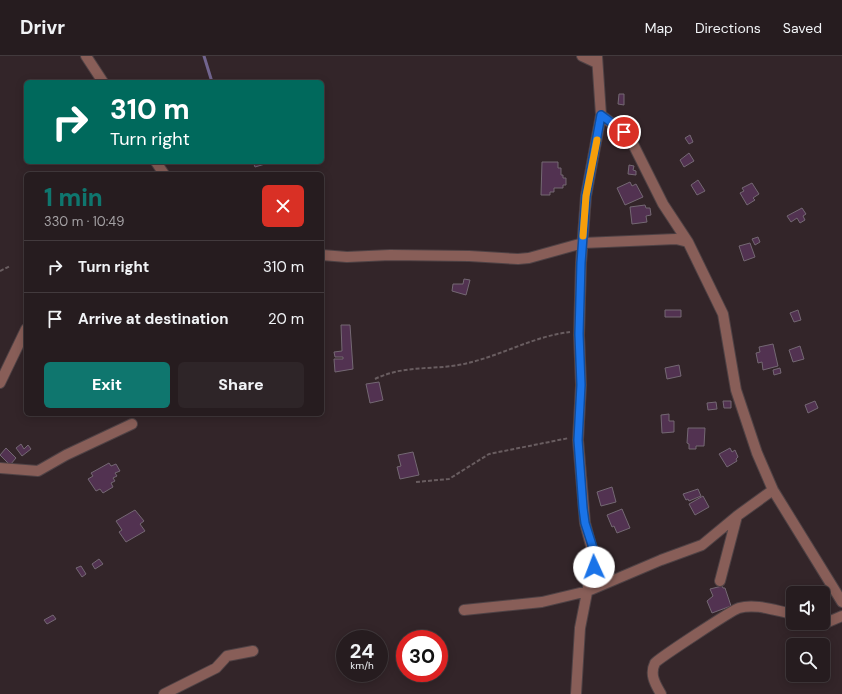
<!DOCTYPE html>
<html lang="en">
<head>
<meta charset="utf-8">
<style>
  :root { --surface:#261c1f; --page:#2e2528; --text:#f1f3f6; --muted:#a4a1a4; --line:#423a3d; --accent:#0f766e }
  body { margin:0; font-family:"DM Sans",sans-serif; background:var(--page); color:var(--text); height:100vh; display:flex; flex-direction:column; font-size:15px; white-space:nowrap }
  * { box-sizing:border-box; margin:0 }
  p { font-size:13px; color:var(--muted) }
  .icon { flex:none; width:22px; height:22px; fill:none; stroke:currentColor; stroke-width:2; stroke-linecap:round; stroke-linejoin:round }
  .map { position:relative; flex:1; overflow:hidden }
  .details { position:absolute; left:24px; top:116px; width:300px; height:244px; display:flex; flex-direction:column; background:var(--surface); border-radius:6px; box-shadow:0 2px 10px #0003,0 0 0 1px var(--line) }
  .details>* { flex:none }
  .top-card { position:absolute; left:24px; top:24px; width:300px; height:84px; border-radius:6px; box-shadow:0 2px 10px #0003,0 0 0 1px var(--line); background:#00695c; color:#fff; overflow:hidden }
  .fabs { position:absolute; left:786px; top:530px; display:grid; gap:8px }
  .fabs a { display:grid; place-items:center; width:44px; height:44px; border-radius:6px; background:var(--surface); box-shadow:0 2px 10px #0003,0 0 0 1px var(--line); font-size:20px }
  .speed { position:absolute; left:336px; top:574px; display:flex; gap:8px; font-size:20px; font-weight:700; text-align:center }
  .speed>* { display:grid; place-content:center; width:52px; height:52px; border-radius:50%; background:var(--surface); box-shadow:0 2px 10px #0003,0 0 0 1px var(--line); line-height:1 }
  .speed small { font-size:10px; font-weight:400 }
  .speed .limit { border:6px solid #d22; background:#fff; color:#111 }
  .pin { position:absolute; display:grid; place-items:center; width:34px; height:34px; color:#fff; margin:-17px; border:2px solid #fff; border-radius:50%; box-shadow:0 1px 4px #0007 }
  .me { position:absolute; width:44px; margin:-22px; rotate:358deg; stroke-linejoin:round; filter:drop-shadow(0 0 3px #0008) }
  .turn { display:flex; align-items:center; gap:14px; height:84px; padding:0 20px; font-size:18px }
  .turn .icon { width:52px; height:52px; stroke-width:2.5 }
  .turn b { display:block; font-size:28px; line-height:34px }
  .round { display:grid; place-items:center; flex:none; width:42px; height:42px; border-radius:6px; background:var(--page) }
  .summary { display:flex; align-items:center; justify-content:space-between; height:68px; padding:0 20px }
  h1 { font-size:24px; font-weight:800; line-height:30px; color:var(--accent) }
  .cta { display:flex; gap:8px; margin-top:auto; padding:8px 20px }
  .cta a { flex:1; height:46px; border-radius:6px; background:var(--accent); color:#fff; font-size:16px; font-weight:800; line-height:46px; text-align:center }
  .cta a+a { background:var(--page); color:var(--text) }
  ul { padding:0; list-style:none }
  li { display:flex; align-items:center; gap:12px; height:52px; padding:0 20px; border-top:1px solid var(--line) }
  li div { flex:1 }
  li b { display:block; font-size:15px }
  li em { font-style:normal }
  header { display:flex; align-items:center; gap:24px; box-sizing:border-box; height:56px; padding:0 20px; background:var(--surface); border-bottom:1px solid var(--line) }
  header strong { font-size:19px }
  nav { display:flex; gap:22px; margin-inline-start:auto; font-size:14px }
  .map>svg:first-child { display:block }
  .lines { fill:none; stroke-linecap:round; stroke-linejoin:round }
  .stream { stroke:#72658f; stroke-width:3 }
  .building { fill:#523251; stroke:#746873 }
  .minor-casing { stroke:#4f4245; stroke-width:12 }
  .path { stroke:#695d60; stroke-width:2; stroke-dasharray:4 2; stroke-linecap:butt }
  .minor { stroke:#885e58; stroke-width:10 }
  .route-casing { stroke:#114b97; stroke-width:10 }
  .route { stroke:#1a73e8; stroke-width:7 }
  .slow { stroke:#f59e0b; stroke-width:7 }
</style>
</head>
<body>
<header>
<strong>Drivr</strong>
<nav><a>Map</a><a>Directions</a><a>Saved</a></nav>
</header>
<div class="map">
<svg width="842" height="638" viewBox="0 0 842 638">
  <rect width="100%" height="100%" fill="#332529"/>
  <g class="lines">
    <path class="stream" d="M204 0 212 26"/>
  </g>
  <path class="building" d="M619 38H624V49L618 48Z
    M690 79 693 86 689 88 685 82Z
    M689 97 694 105 684 111 680 104Z
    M253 106H264L265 108 255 111Z
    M542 106H558V112H561V119H563V122H566V129H563V132H554V136H550V139H541Z
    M629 109 634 110 633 114 636 115V119L628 118Z
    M698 124 705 135 697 139 691 129Z
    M630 126 632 130 636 128 643 141 625 149 617 132Z
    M752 127 759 138 753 142 755 144 747 149 740 137 744 135 742 132Z
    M645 149 646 152H650L651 159 646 160 647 166 632 168 630 151Z
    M802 152 806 158 803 160 805 164 800 167 797 162 791 166 787 160Z
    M758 181 760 186 755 189 752 183Z
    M750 187 755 201 744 205 739 190Z
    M464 223 470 224 466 239 452 235 453 228H463Z
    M665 254H681V261H665Z
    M798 254 801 264 794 266 790 257Z
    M341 269H350L353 313 335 316 334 303H343V301H335L334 296 342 295Z
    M773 288 778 310 763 314 762 306 758 307 756 297 760 296 759 291Z
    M800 290 804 303 793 306 789 294Z
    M679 309 681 320 667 323 665 312Z
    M780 312 781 317 774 319 773 314Z
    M379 326 383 344 370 347 366 328Z
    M723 345H731V352H724Z
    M815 345 818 352 808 357 805 349Z
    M716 346 717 353 708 354 707 347Z
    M669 358V365H674V376L662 377 661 359Z
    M688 372H705L704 390H696V393H689V388L687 387Z
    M21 388 24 393 28 389 31 393 22 400 16 392Z
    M6 392 16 402 10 409 0 399Z
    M730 392 732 396 735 394 738 401 736 403 737 405 727 411 719 398Z
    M413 396 419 419 400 423 397 411 401 410 398 399Z
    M109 407 111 410 116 408 120 415 115 417 117 420 113 422 115 425 111 427 113 431 103 437 100 433 96 435 88 423 93 420 91 417Z
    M612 431 616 446 601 450 597 436Z
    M698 433 701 440 689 445 688 443 686 444 683 438Z
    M703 440 709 451 695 459 689 448Z
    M622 453 630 472 617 477 614 470 612 471 607 459Z
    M135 454 144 465 140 468 145 475 126 486 119 476 122 474 116 465Z
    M99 503 103 508 95 513 92 508Z
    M81 510 86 518 82 521 76 512Z
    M722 530 723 532H725L731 550 712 557 707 545 713 540 710 533Z
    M53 559 56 563 47 568 44 564Z"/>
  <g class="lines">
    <g class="minor-casing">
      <path id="minor" d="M86 0 103 26
        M582 0 597 7
        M601 59 630 82 663 148 688 186 723 258 736 334 757 397 773 434 842 546
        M156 106 164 118
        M322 199 347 201 390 199 469 200 518 203 529 202 583 187 676 183 688 186
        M0 327 26 273
        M0 412 38 415 66 399 132 368
        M720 525 737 460
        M464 554 542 546 588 535 661 504 702 489 737 460 773 434
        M823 566H828L842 560
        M164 638 216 612 227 600 253 595
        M576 638 580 572 594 501 585 467 578 384 581 329 579 279 581 207 586 140 601 59 597 0
        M661 638C656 629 649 619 655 607 658 603 732 554 739 552 756 547 776 555 793 558"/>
    </g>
    <path class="path" d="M0 215 10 210
      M375 323C405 308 438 315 468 307 502 299 535 280 570 276
      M416 426 449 423 489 398 569 382"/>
    <use href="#minor" class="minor"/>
  </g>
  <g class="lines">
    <g class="route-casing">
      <path id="route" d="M594 511 593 492 585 467 583 452 578 384 581 329 579 278 581 207 586 140 601 59 624 76"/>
    </g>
    <use href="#route" class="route"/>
    <path class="slow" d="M583 180 586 140 597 84"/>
  </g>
</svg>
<div class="fabs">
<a><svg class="icon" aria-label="sound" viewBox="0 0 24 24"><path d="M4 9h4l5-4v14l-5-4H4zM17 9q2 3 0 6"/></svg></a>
<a><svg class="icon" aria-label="search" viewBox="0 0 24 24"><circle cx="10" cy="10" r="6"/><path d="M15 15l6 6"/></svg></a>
</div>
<div class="speed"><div>24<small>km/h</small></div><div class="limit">30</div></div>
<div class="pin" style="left:624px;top:76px;background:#d93025"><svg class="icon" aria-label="arrive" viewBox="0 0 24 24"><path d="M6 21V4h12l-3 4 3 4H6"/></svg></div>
<svg class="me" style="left:594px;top:511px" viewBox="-20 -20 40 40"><circle r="19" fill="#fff"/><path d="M0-13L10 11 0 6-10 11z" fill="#1a73e8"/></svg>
<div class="top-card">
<div class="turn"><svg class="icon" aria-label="right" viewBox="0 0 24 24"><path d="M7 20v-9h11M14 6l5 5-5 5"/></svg><div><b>310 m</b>Turn right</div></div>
</div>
<section class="details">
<div class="summary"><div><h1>1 min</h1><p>330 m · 10:49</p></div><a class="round" style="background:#d93025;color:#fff"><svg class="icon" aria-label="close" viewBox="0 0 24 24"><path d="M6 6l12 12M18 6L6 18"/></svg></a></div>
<ul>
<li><svg class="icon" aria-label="right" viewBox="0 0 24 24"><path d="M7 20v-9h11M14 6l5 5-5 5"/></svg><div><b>Turn right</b></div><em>310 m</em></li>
<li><svg class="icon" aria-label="arrive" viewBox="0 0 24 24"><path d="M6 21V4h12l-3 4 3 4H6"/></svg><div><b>Arrive at destination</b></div><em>20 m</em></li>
</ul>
<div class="cta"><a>Exit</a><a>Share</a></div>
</section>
</div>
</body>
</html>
